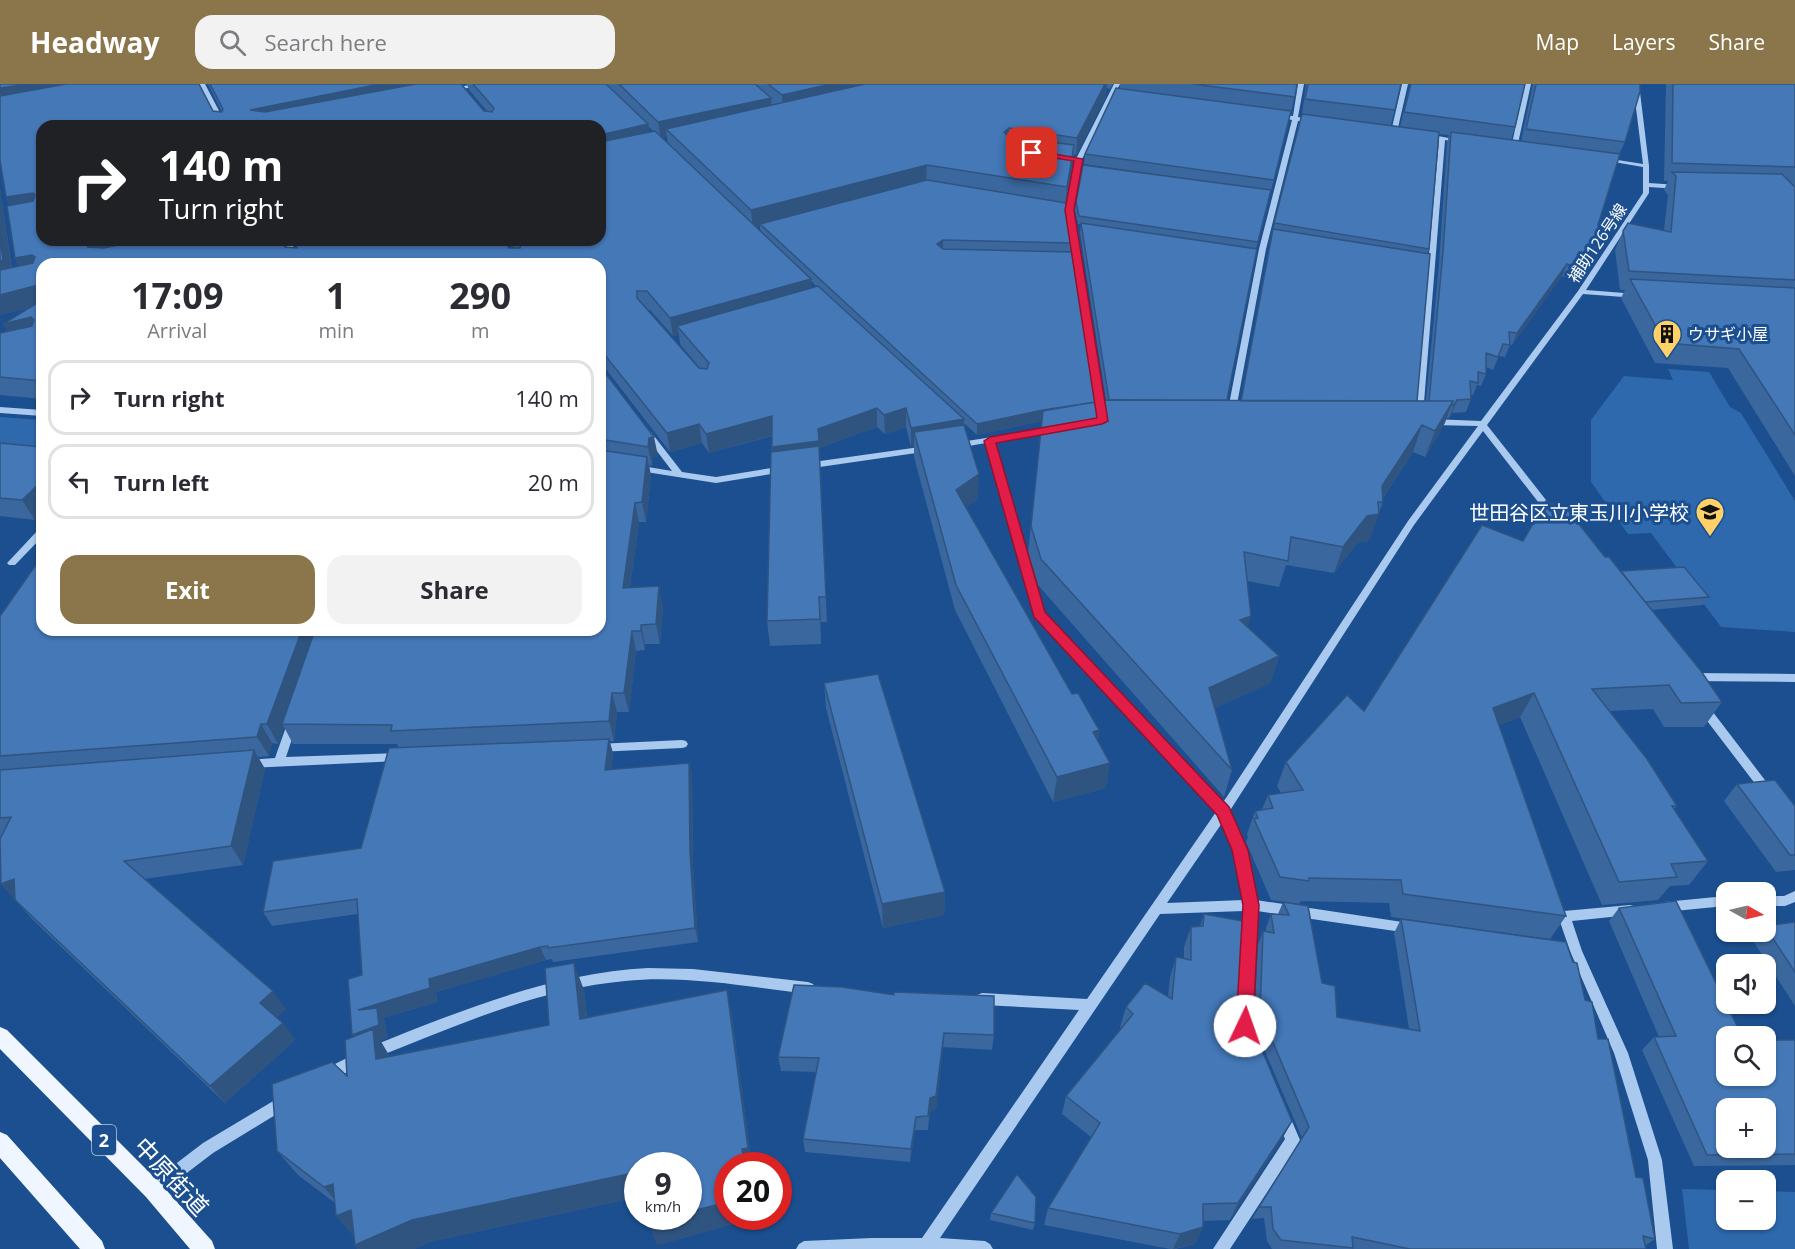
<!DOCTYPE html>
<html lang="en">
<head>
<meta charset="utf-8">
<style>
  :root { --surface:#fff; --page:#f2f2f3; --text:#2b2b33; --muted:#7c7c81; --line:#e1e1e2; --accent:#8a764a }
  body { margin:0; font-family:"Open Sans","Noto Sans JP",sans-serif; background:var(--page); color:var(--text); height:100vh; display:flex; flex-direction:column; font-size:22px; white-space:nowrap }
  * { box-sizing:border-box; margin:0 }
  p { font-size:20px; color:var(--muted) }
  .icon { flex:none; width:33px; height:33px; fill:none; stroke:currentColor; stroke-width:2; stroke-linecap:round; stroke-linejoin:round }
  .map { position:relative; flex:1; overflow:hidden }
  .panel { position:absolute; left:36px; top:174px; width:570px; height:378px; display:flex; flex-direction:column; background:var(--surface); border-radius:18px; box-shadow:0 2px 4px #0004 }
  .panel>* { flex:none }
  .top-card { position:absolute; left:36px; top:36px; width:570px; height:126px; border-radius:18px; box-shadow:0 2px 4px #0004; background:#202124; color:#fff; overflow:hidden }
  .needle { width:39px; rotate:98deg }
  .controls { position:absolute; left:1716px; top:798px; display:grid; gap:12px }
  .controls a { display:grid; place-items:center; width:60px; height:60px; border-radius:12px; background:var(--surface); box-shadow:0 2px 4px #0004; font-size:30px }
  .speed { position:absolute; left:624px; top:1068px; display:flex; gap:12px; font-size:30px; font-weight:700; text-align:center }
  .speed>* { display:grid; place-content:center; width:78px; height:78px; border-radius:50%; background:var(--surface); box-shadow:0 2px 4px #0004; line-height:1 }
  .speed small { font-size:15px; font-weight:400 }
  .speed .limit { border:9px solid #d22; background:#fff; color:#111 }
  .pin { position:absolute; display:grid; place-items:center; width:51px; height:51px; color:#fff; margin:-26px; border-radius:12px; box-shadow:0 3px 9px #0006 }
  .me { position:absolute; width:66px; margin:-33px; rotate:3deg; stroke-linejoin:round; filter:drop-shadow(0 0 4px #0008) }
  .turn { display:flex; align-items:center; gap:21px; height:126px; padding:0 24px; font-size:27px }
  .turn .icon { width:78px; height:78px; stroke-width:2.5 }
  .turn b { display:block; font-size:42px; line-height:51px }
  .eta { display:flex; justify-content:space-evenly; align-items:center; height:102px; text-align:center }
  .eta b { font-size:36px; font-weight:700; line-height:42px }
  .cta { display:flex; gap:12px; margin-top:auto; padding:12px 24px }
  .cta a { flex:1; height:69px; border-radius:18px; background:var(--accent); color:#fff; font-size:24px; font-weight:700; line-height:69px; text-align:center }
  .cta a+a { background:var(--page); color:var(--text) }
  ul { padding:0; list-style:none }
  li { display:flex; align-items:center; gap:18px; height:75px; margin:0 12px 9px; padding:0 12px; border:3px solid var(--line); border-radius:18px }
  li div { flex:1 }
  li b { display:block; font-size:22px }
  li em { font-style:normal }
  header { display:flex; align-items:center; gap:36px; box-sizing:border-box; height:84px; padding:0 30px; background:var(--accent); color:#fff }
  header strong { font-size:28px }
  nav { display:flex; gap:33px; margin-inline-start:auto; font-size:21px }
  .search { width:420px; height:54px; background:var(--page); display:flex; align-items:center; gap:15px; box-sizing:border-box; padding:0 21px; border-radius:18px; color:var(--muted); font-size:22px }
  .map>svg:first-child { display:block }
  .green { fill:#2e69ad }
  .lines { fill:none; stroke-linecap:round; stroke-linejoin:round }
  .minor { fill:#a9c9ee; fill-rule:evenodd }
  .major { fill:#f0f6ff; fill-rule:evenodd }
  .wall { fill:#3a679d; fill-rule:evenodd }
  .shaded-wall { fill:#305480 }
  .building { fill:#4478b7; stroke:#305480; stroke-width:1.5; fill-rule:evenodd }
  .route { fill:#e11d48; stroke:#92132f; stroke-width:1.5 }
  .labels { text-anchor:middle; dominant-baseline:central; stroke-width:6; stroke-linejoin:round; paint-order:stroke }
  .far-street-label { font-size:16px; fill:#fff; stroke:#1b4f8f }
  .far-poi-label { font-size:16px; fill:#fff; stroke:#1b4f8f; text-anchor:start }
  .shield { fill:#1b4f8f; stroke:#bbcadd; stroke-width:1.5 }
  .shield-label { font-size:18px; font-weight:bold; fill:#fff }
  .poi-label { font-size:20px; fill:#fff; stroke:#1b4f8f; text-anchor:end }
  .near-street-label { font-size:24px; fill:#fff; stroke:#1b4f8f }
</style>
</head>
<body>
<header>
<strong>Headway</strong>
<div class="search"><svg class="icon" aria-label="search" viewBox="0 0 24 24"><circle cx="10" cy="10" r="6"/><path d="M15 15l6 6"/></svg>Search here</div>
<nav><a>Map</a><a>Layers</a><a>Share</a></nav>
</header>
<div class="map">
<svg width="1795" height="1165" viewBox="0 0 1795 1165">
  <rect width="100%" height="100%" fill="#1b4f8f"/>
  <path class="green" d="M1668 285 1709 288 1730 323 1741 329 1795 417V548L1721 543 1651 449 1628 450 1591 398V336L1624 292 1673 296Z
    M0 333 42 336V373L0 377Z
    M1682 1105 1726 1106V1136H1766V1107L1795 1108V1165H1689Z"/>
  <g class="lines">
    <path class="minor" d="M199 0H205L227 42H221Z
      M473 0H485L450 8 447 6Z
      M1114 0H1120L1082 75 1073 126 1105 329 1101 332 1097 329 1067 126 1076 75Z
      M1298 0H1304L1298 33 1316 37 1313 39 1298 37 1266 165 1235 331 1231 334 1227 331 1259 165 1292 36 1275 32 1278 30 1293 32Z
      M1402 0H1408L1397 48 1394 50 1391 48Z
      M1525 0H1531L1517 64 1514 66 1511 64Z
      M1633 0H1639L1649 82V99L1678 101 1681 103 1678 105 1649 103V109L1586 206 1637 210 1641 212 1637 214 1583 210 1487 341 1557 430 1552 433 1549 432 1483 347 1414 441 1229 728 1246 766 1256 816 1409 839 1413 840 1415 844 1413 848 1409 849 1257 827 1252 941 1250 945 1245 947 1240 945 1238 941 1244 827 1160 830 940 1154 985 1157 990 1160 993 1165H796L799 1160 804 1157 872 1154H922L1079 926 982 921 977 919 975 915 977 911 982 909 1087 915 1216 728 1034 532 986 359 957 364 954 363V359L1057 343 1058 345 1054 348 994 357 1043 529 1222 720 1408 437 1478 342 1432 341 1428 338 1432 335 1481 337 1578 207 1643 109V83L1602 76 1605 74 1643 80ZM1222 739 1234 766 1244 816 1167 819Z
      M1427 50 1465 57 1462 59 1445 56 1423 331 1419 334 1415 331 1439 56 1425 53V51Z
      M284 156H290L302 180H294Z
      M0 323 42 326V332L0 329Z
      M648 347 651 348 682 388 716 393 784 382 788 385 784 388 716 399 633 386 632 384 636 381 672 387 644 350Z
      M927 362 931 365 930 367 806 385 802 382 806 379Z
      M42 444V453L15 481H9L7 479 9 477 39 445Z
      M1690 589 1795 590V598L1690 597 1685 593Z
      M1702 618 1706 619 1771 704 1773 707 1771 710 1767 712 1763 710 1698 625 1697 622 1698 619Z
      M292 636 296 637 297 640 286 673 399 669 403 670 405 673 403 676 399 677 249 684 245 683 243 680 245 677 249 676 275 674 287 640 288 637Z
      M682 656 686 657 688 660 686 663 682 664 597 668 593 667 591 664 593 661 597 660Z
      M1795 807V818L1785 822H1766V812H1784Z
      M1726 812V822L1664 828 1660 827 1658 823 1660 819 1664 818Z
      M1630 821 1634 822 1636 826 1634 830 1630 831 1572 837 1582 867 1628 969 1662 1076 1673 1165H1657L1648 1076 1614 969 1570 867 1558 832 1560 828 1564 827Z
      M648 884 693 885 808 898 813 900 815 904 813 908 808 910C748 903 686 891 625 897 536 905 454 943 372 975L367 974 365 969 367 964C458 928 549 889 648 884Z
      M357 969 362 970 364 975 362 980 331 997 326 999 321 997 319 992 321 987Z
      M285 1010 290 1012 292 1017 290 1022 213 1069 158 1111 153 1113 148 1111 146 1106 148 1101 203 1059Z
      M1283 1026 1288 1028 1300 1056 1298 1061 1230 1165H1213L1285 1055 1276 1033 1278 1028Z"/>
    <path class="major" d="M0 943 7 946 160 1099 212 1157 215 1165H190L146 1113 0 965Z
      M0 1048 7 1051 102 1157 105 1165H80L0 1074Z"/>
  </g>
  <path class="wall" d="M208 0H462L484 27H487L469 6 467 0H1113L1110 5 1106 4V12L1076 71 1074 70 1066 119 1072 159 1071 168 1096 318 1106 316 1080 149 1081 140H1078L1075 126 1076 118 1232 101 1084 80 1085 70 1120 5V0H1297L1291 29 1256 165 1227 316 1241 317 1270 158 1302 30 1306 0H1401L1391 41 1400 43 1410 0H1525L1515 43 1511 56 1521 57 1533 0H1640L1625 58 1619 70 1598 141 1609 156 1567 194 1562 192 1512 261H1510L1505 273 1499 272 1493 286 1486 283V290L1481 302 1477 301 1473 311H1471V315L1466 328 1452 329 1449 334H1447L1443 343 1425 373 1413 368 1383 414V418L1369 457 1357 459 1334 489 1286 481 1279 503 1247 497 1248 544 1279 572 1270 599 1215 624 1232 686 1224 713 1038 501 1028 469 1042 337 977 351 964 339 978 415 966 423 1072 610 1099 646 1098 656 1106 704 1053 718 955 526 914 373V363H911L906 343 885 350 877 343 819 364 827 538H821V560L770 562 767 537 772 352 709 369 702 359 670 368 605 284 601 283 658 372 653 373 652 382 649 381 651 392 646 438H639L630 503 663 522 660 560H645V566L636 567 629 628H617L614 657H609L613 669 611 686 689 679 692 693 693 782 698 858 553 878 552 875 546 876 436 908 437 918 383 934 385 937 387 954 380 956 389 972 549 941 584 906 587 933 727 906 732 932 752 1082H728L755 1134 657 1161 688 1132 638 1082V1113L429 1158 414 1165H358L355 1161 354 1152 335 1119 298 1091 277 1067 347 992 362 891 358 830 272 842 263 828 361 764 399 664 397 660H293L284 643 278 660 272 659 269 672 258 673 265 685 243 781 144 795 286 925 276 934 283 939 295 956 225 1019 32 835 1 800 0 754V532L42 546H600V180H42V315L0 311V249L7 248 29 224 0 231V105L12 184 19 182 15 174 10 121 6 113 213 27 222 28ZM600 42V156H509L514 164H509L504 156H293L297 164 42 156ZM648 42 653 47 649 48ZM1439 50 1449 51 1447 59 1439 180 1426 317H1417L1427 170 1429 165ZM667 53 668 60 662 54ZM760 142V147L756 143ZM811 197 817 203 811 204ZM647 226H650L673 252 679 251 680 260 700 284H699Z
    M1666 0H1795V392L1728 284 1655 279 1621 214 1625 206H1620L1615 166 1623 147 1664 146 1668 111 1664 106 1668 97H1664Z
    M0 359 35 436 0 432Z
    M1523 457 1605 473 1621 487 1709 513 1703 521 1652 526 1722 618 1704 643H1664L1653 625 1610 627 1677 722 1674 725 1708 777 1689 801 1670 802 1658 816 1602 821 1520 633 1499 641 1566 832 1550 855 1391 833 1389 819 1301 817 1299 820 1271 816 1246 758 1248 753 1247 750 1255 727 1262 725 1268 711 1281 709 1277 702 1286 678 1364 627Z
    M824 599 945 808 944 831 883 844 826 624Z
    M1737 700 1795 722V786L1776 788 1724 717Z
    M1283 818 1337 933 1409 945 1394 849 1401 835 1585 916 1598 955 1636 1093 1655 1155 1645 1162 1646 1165H1272L1267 1157 1264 1134 1252 1135 1302 1054 1254 942 1258 861 1263 847H1266V844L1271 830H1278Z
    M1619 824 1726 992 1795 956V1081L1694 1082 1642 966 1654 953H1659L1609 837Z
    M1204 830 1292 1037 1282 1055 1230 1136 1203 1137V1143L1195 1160 1175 1165H1170L1044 1141 1048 1124 1091 1053 1062 1030 1066 1012 1121 944 1120 943 1126 923 1168 913 1170 893 1176 873 1184 874V863L1191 843 1200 842Z
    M1795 838V922L1752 855 1759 848H1766V842Z
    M794 901 994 951 992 966 943 963 936 1025 930 1028 928 1046H915L910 1078 805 1068 803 1055 816 988 781 987 778 973Z
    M991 1129 1035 1139 1033 1146 990 1136Z"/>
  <path class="shaded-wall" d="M28 0H130L0 22V4Z
    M380 0H462L257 42 250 26Z
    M831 0H903L783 27 782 11Z
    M1105 0H1107L1106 12 1076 71 1077 54Z
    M771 14 772 30 666 45 667 53 661 55 658 38Z
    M648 40 650 57 600 68V51Z
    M1009 44 1008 61 1004 48Z
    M1074 61 1073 78 1065 120 1067 103Z
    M927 81 926 98 760 140V142L753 144 751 126Z
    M0 105 13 194 0 198Z
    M33 109 42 126 15 130 6 113Z
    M1614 144 1609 156 1567 194 1572 182Z
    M114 156H196L97 180 87 163Z
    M943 156V167L937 160Z
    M32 171 42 189 25 192 15 174Z
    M1567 180 1562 192 1512 261 1517 249Z
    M811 195 812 213 677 242 679 251 673 252 670 234Z
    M42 200V221L0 231V211Z
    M31 233 41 252 14 258 3 240Z
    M1457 316 1452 329 1449 334 1454 321Z
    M1453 317 1443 343 1425 373 1435 347Z
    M877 324V343L819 364 827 538 819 376 773 383 772 363 818 345Z
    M906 324V343L885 350 884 331Z
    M1043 326 1042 337 977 351V340Z
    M772 332 774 351 709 369 706 350Z
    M964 335 963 354 914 348V363H911V344Z
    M699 340 702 359 670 368 667 349Z
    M1422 341 1413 368 1380 418 1382 402Z
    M654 353 658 372 653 373 652 382 648 363 649 354Z
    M647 373 651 392 646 438 642 418Z
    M979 390 978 415 955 431 956 406Z
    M42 397V428L35 436 22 416Z
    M635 419 639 438 627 523 623 504Z
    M1379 430 1369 457 1357 459 1334 489 1343 463 1367 432Z
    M659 502 663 522 660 560 656 540Z
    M819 513 821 538V560L820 535Z
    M1251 532 1244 558 1240 536Z
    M641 541 645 560V566L641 547Z
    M302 546H318L282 640 284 643 278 660 267 640Z
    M632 547 636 567 629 628 624 609Z
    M1279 572 1270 599 1202 630 1209 604Z
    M612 609 617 628 614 657 609 637Z
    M1534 609 1520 633 1481 648 1493 624Z
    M261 640 272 659 269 672 257 653Z
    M1099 646 1095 671 1093 648Z
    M609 655 613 669 609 701 605 686Z
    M254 666 265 685 243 781 231 762Z
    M689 679 692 693 693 782 698 858 695 844 690 768Z
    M1110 679 1106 704 1053 718 1057 693Z
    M14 795 18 819 1 800Z
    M945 808 944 831 883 844 882 820Z
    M540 863 546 876 436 908 437 918 383 934 385 937 387 954 380 956 389 971 393 1000 361 964 352 951 358 926 429 895Z
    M574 879 584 906 590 961 580 935Z
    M727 906 732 932 752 1082H745L742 1065Z
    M273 907 286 925 273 937 260 919Z
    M283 939 295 956 225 1019 210 1002Z
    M944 949 943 963 936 1025 930 1028 928 1046 930 1014Z
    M916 1033 915 1046 910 1078 911 1065Z
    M1292 1037 1282 1055 1230 1136 1238 1119Z
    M638 1088V1113L429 1158 414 1165H358L355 1161 412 1136Z
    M333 1100 343 1126 324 1103Z
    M728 1118V1132H755V1134L657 1161 648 1139 673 1132H688V1128Z
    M351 1126 355 1154 336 1132Z
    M1203 1143 1195 1160 1173 1165 1180 1150Z"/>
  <path class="building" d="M0 0H28L0 4Z
    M66 0H199L213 27 222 28 223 25 210 0H380L250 26 265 28 416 0H461L484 27 492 28 494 24 473 0H606L648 40 600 51V42H42V156H114L87 163 104 164 142 156H282L285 163 297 164V161L295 156H504L509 164H520L521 161 517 156H600V58L655 47 811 195 670 234 647 207H637V214L699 284 707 285 709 279 677 242 818 202 964 335 911 344 906 324 884 331 877 324 818 345 819 357 772 363V332L706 350 699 340 667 349 600 265V180H42V200L0 211V186L33 179 35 173 32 171 15 174 7 122 33 117 35 111 33 109 6 113 0 76V12Z
    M619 0H755L771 14 658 38Z
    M768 0H831L782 11Z
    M865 0H1105L1077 54 1009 44 1004 48 1009 53 1074 61 1067 103 927 81 751 126 666 45Z
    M1193 0H1297L1295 13Z
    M1308 0H1401L1395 26 1305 15Z
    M1411 0H1525L1515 43 1404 28Z
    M1536 0H1640V8L1625 58 1526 45Z
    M1673 0H1795V83L1672 79Z
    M1116 4 1291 27 1274 96 1085 70Z
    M1302 30 1439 48 1429 165 1274 139Z
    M1451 48 1620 70 1598 141 1614 144 1572 182 1567 180 1517 249 1509 248 1510 261 1503 260 1498 273 1486 269V290L1478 288V299L1470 297 1471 315 1457 316 1454 321H1452L1453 317H1429L1443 168Z
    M1083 81 1271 106 1258 158 1079 132 1076 118Z
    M1672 88 1782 90 1795 103V196L1629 187 1623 147 1628 139 1671 148 1676 92Z
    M927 96 1066 119 1072 159 943 156 937 160 943 165 1073 168 1096 318 1043 326 977 340 760 140Z
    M1081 139 1257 165 1227 316H1109Z
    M1273 145 1430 170 1417 317H1241Z
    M0 152 3 176 0 177Z
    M1630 195 1795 204V351L1739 265 1665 259Z
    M42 216V297L0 293V249L32 242 34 236 31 233 3 240Z
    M600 282 654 353 649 354 648 363 600 355Z
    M1106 316 1453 317 1435 347 1422 341 1382 402 1383 418H1378L1379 430 1367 432 1343 463 1291 453 1288 477 1244 468 1251 532 1240 536 1279 572 1209 604 1232 686 1041 475 1031 442 1043 327Z
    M964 341 979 390 956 406 1072 610 1078 609 1099 646 1093 648 1110 679 1057 693 956 501 914 348Z
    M0 359 42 363V397L22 416 0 414Z
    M819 362 826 513H819L820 535 767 537 771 368Z
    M600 366 647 373 642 418 635 419 623 504 659 502 656 540 641 541V547H632L624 609H612L609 637 391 647 392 641 282 640 315 546H600Z
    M1546 417 1567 425 1605 473H1609L1701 587 1722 618 1681 619 1669 601 1592 605 1647 675 1677 722H1672L1708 777 1671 780 1677 793 1619 798 1534 609 1493 624 1566 832 1403 810 1401 796 1309 794V797L1280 793 1254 735 1258 734 1255 727 1273 724 1268 711 1303 706 1286 678 1347 611 1364 627 1482 441 1523 457Z
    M40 475H42V546H302L267 640H261L257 653 0 672V532Z
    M1684 483 1709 513 1645 518 1621 487Z
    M878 590 945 808 882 820 824 599Z
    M609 655 605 686 689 679 690 768 695 844 548 864V862L540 863 429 895 430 904 358 926 377 924 379 941 352 951 348 895 362 891 357 815 263 828 273 777 361 764 389 664Z
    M254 666 231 762 124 777 273 907 260 919 283 939 210 1002 15 816 14 795 1 800 0 755 11 733 0 734V686Z
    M1775 696 1795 722V771H1790L1737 700Z
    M1676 817 1741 950H1758L1759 952H1726V992H1766V956H1795V1070L1707 1071 1654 953 1676 952 1619 824ZM1726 1024H1766V1064H1726Z
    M1283 818 1308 822 1322 899 1335 902 1337 933 1420 947 1401 835 1566 858 1573 878 1577 879 1585 916 1592 918 1598 955H1608L1636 1093 1643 1094 1655 1155 1643 1152 1646 1165H1410L1352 1153 1353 1164 1281 1156 1273 1145 1271 1123H1259L1309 1043 1260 928 1263 847 1274 849 1271 830 1289 831Z
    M1204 830 1248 838 1244 924 1292 1037 1238 1119 1203 1120V1143L1180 1150 1048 1124 1100 1039 1066 1012 1133 930 1126 923 1145 899 1172 915 1176 873 1191 876V843L1203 842Z
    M1795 838V888L1766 844V842Z
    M574 879 580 935 727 906 748 1064 742 1065 745 1082H728V1118L688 1128V1082H638V1088L412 1136 355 1161 351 1126 336 1132 333 1100 324 1103 277 1067 272 1000 332 978 347 992 345 956 373 945 376 975 549 941 545 884Z
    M794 901 842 903 894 911V908L994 912V951L944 949 936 1012 930 1014 928 1032 916 1033 911 1065 803 1055 819 974 778 973Z
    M1017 1090 1036 1113 1035 1139 991 1129Z
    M647 1132H673L648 1139Z"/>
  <path class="route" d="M1032 66 1083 75 1074 126 1108 337 1102 340 996 359 1045 528 1229 723 1248 766 1259 821 1253 942 1251 948 1245 951 1239 948 1236 942 1243 821 1232 766 1217 731 1034 533 984 357 990 353 1097 334 1065 126 1074 77 1029 70Z"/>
  <defs>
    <g id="building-pin" transform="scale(1.5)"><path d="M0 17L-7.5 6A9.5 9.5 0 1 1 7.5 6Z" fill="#ffd166" stroke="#1b4f8f"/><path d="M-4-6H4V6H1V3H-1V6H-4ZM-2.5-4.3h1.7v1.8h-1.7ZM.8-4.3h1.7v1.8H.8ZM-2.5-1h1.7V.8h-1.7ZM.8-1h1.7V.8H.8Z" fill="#111"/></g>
    <g id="school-pin" transform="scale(1.5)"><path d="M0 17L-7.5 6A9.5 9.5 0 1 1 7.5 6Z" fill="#ffd166" stroke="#1b4f8f"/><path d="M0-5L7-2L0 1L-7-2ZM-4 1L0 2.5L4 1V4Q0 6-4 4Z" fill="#111"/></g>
  </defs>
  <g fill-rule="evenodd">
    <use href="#building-pin" x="1667" y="250"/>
    <use href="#school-pin" x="1710" y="428"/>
  </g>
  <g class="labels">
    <g class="far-street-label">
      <text transform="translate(1597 159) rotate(-56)">補助126号線</text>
    </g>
    <g class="far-poi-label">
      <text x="1688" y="250">ウサギ小屋</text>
    </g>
    <rect class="shield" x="92" y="1041" width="24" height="30" rx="4.5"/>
    <g class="shield-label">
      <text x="104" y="1056">2</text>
    </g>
    <g class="poi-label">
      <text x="1689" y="428">世田谷区立東玉川小学校</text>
    </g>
    <g class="near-street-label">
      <text transform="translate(172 1092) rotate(47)">中原街道</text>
    </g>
  </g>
</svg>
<div class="controls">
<a><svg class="needle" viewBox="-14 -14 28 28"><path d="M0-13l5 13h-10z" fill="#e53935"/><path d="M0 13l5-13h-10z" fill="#7c7c81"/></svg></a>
<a><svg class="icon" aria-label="sound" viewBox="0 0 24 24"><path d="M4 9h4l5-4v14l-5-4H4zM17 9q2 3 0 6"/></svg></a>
<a><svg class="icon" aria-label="search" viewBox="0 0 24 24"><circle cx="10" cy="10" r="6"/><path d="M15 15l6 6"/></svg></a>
<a>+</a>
<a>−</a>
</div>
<div class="speed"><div>9<small>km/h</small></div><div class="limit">20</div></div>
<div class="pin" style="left:1032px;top:69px;background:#d93025"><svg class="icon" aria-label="arrive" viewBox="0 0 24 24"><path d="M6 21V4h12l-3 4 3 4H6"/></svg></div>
<svg class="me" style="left:1245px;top:942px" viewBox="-20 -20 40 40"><circle r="19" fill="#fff"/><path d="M0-13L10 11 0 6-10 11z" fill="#e11d48"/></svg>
<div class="top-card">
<div class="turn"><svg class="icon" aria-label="right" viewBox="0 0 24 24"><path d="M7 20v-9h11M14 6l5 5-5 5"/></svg><div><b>140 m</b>Turn right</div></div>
</div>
<section class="panel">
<div class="eta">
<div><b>17:09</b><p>Arrival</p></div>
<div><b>1</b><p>min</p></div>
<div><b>290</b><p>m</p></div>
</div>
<ul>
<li><svg class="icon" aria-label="right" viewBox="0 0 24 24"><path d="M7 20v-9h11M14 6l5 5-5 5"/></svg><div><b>Turn right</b></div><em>140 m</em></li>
<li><svg class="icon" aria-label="left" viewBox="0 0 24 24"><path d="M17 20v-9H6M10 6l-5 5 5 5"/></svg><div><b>Turn left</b></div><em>20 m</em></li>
</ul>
<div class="cta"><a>Exit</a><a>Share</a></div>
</section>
</div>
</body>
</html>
